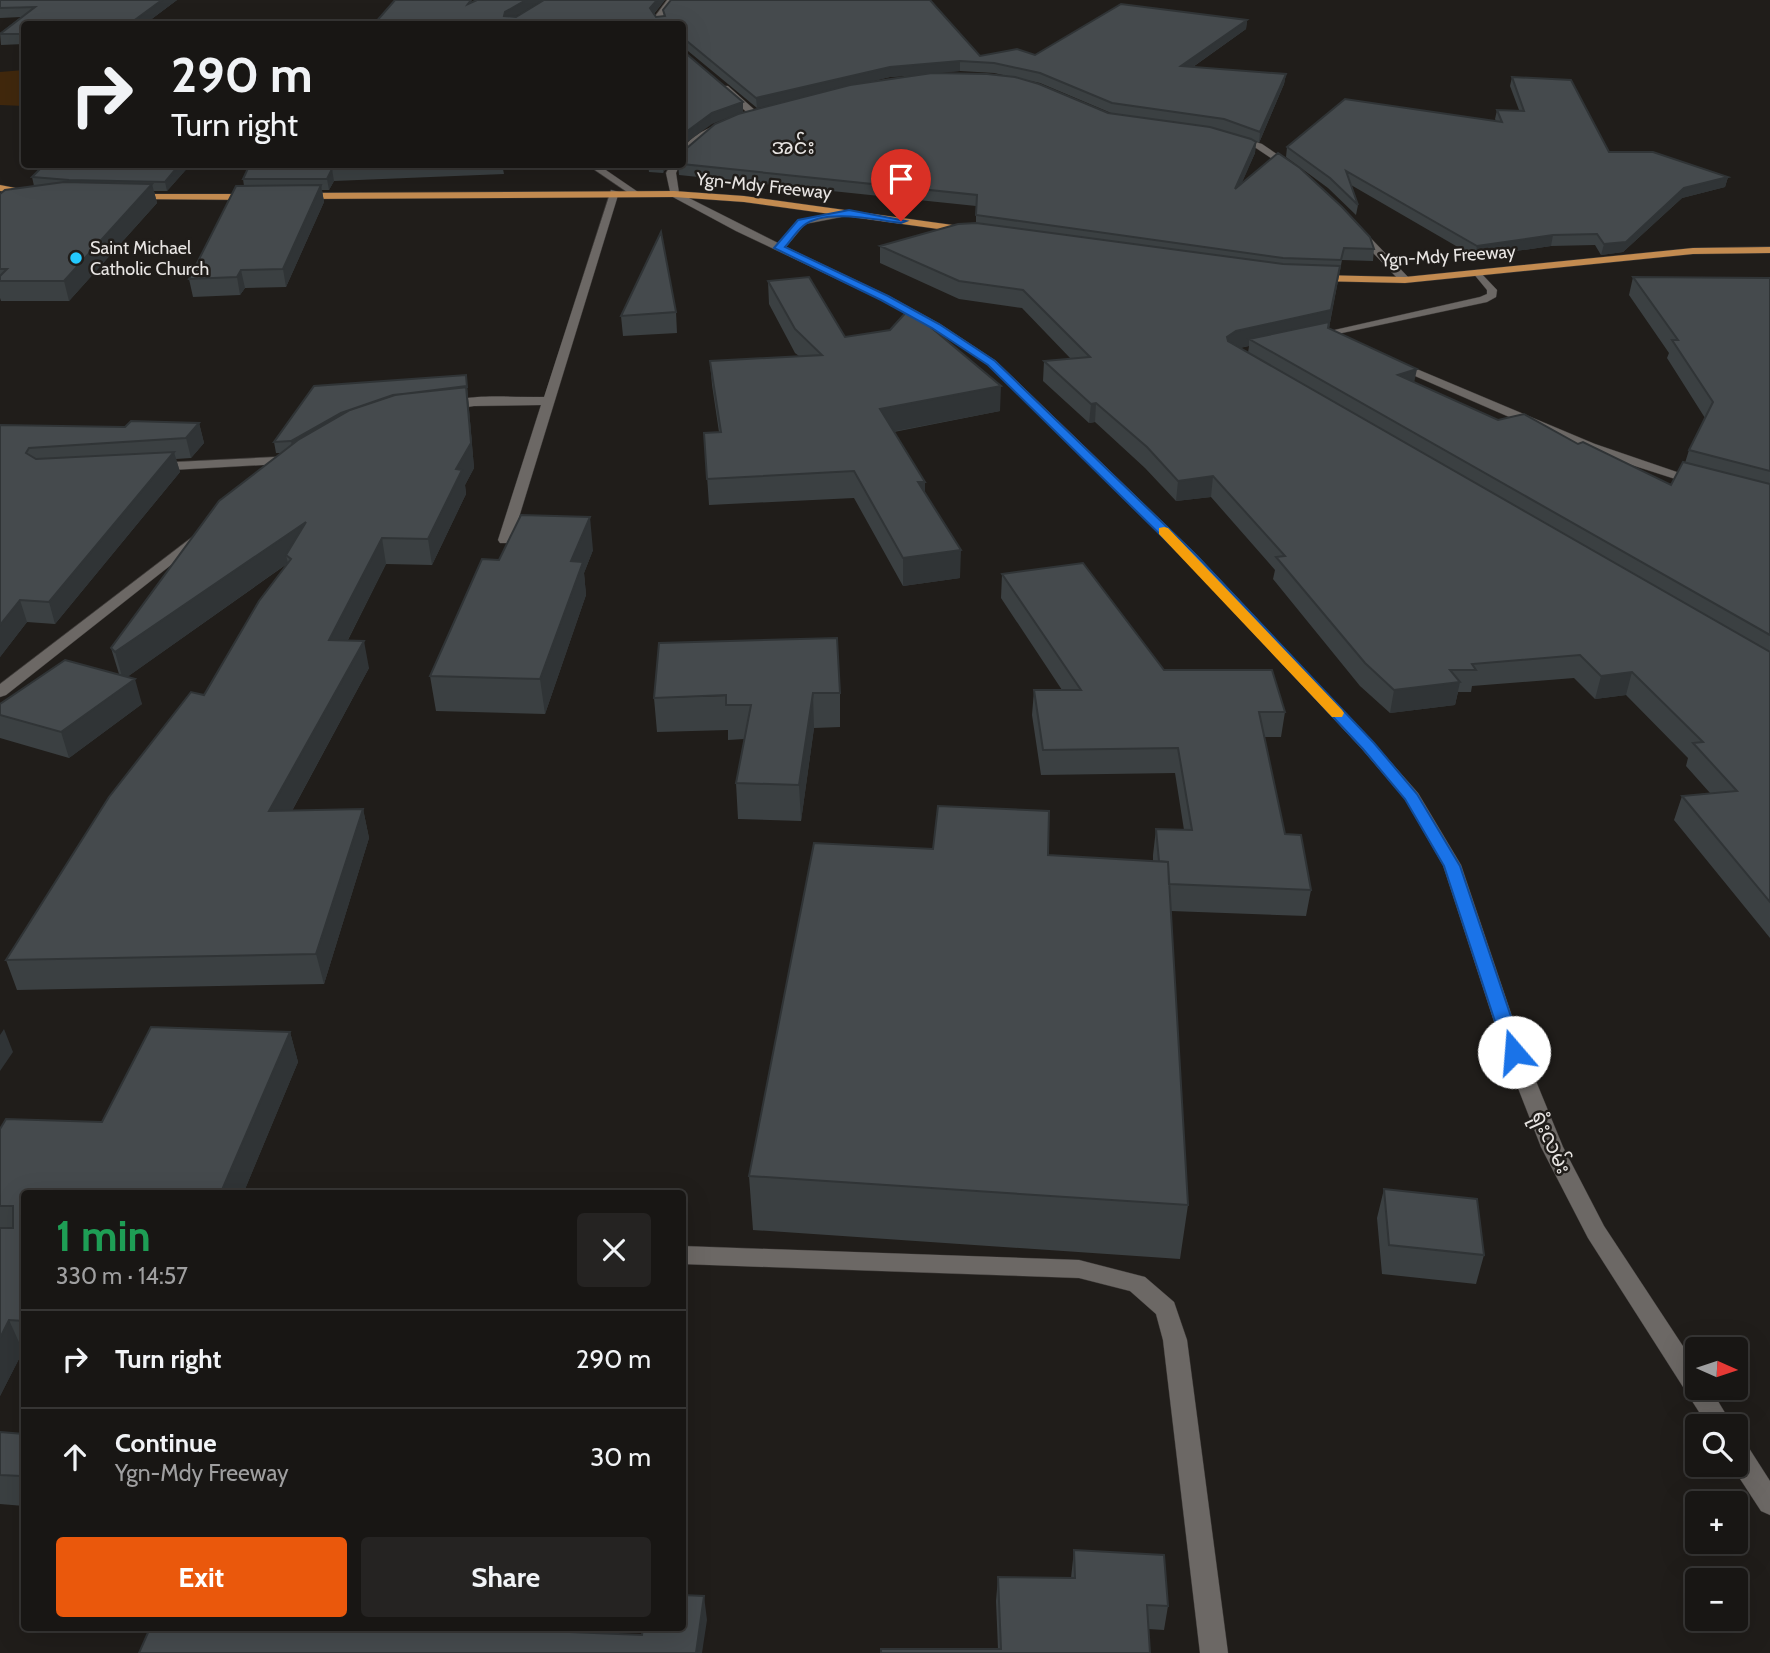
<!DOCTYPE html>
<html lang="en">
<head>
<meta charset="utf-8">
<style>
  :root { --surface:#181614; --page:#252322; --text:#f1f3f6; --muted:#9f9fa0; --line:#363534; --accent:#ea580c }
  body { margin:0; font-family:Cabin,"Noto Sans Myanmar",sans-serif; background:var(--page); color:var(--text); height:100vh; display:flex; flex-direction:column; font-size:26px; white-space:nowrap }
  * { box-sizing:border-box; margin:0 }
  p { font-size:23px; color:var(--muted) }
  .icon { flex:none; width:38px; height:38px; fill:none; stroke:currentColor; stroke-width:2; stroke-linecap:round; stroke-linejoin:round }
  .map { position:relative; flex:1; overflow:hidden }
  .drawer { position:absolute; left:21px; top:1190px; width:665px; height:441px; display:flex; flex-direction:column; background:var(--surface); border-radius:7px; box-shadow:0 7px 28px #0002,0 0 0 2px var(--line) }
  .drawer>* { flex:none }
  .hud { position:absolute; left:21px; top:21px; width:665px; height:147px; border-radius:7px; box-shadow:0 7px 28px #0002,0 0 0 2px var(--line); background:#181614; color:var(--text); overflow:hidden }
  .needle { width:46px; rotate:93deg }
  .tools { position:absolute; left:1685px; top:1337px; display:grid; gap:14px }
  .tools a { display:grid; place-items:center; width:63px; height:63px; border-radius:7px; background:var(--surface); box-shadow:0 7px 28px #0002,0 0 0 2px var(--line); font-size:35px }
  .pin { position:absolute; display:grid; place-items:center; width:60px; height:60px; color:#fff; margin:-72px -30px; border-radius:50% 50% 50% 0; rotate:-45deg; box-shadow:0 0 7px #0007 }
  .pin .icon { rotate:45deg }
  .me { position:absolute; width:77px; margin:-38px; rotate:342deg; stroke-linejoin:round; filter:drop-shadow(0 0 5px #0008) }
  .turn { display:flex; align-items:center; gap:24px; height:147px; padding:0 35px; font-size:32px }
  .turn .icon { width:91px; height:91px; stroke-width:2.5 }
  .turn b { display:block; font-size:49px; line-height:60px }
  .round { display:grid; place-items:center; flex:none; width:74px; height:74px; border-radius:7px; background:var(--page) }
  .overview { display:flex; align-items:center; justify-content:space-between; height:119px; padding:0 35px }
  h1 { font-size:42px; font-weight:700; line-height:52px; color:#1e9e55 }
  .cta { display:flex; gap:14px; margin-top:auto; padding:14px 35px }
  .cta a { flex:1; height:80px; border-radius:7px; background:var(--accent); color:#fff; font-size:28px; font-weight:700; line-height:80px; text-align:center }
  .cta a+a { background:var(--page); color:var(--text) }
  ul { padding:0; list-style:none }
  li { display:flex; align-items:center; gap:21px; height:98px; padding:0 35px; border-top:2px solid var(--line) }
  li div { flex:1 }
  li b { display:block; font-size:26px }
  li em { font-style:normal }
  .map>svg:first-child { display:block }
  .green { fill:#41280d }
  .lines { fill:none; stroke-linecap:round; stroke-linejoin:round }
  .minor-casing { stroke:#3b3836; stroke-width:1 }
  .major-casing { stroke:#3b3836; stroke-width:1 }
  .minor { fill:#6c6865; fill-rule:evenodd }
  .major { fill:#c38b50; fill-rule:evenodd }
  .wall { fill:#3b4042; fill-rule:evenodd }
  .shaded-wall { fill:#303436 }
  .building { fill:#454a4d; stroke:#303436; stroke-width:2 }
  .route { fill:#1a73e8; stroke:#114b97; stroke-width:2 }
  .slow { fill:#f59e0b }
  .poi-dot { fill:#24c9fe; stroke:#201d1a; stroke-width:2.5 }
  .labels { text-anchor:middle; dominant-baseline:central; stroke-width:5; stroke-linejoin:round; paint-order:stroke }
  .far-street-label { font-size:18px; fill:#e8e5e3; stroke:#201d1a }
  .far-poi-label { font-size:18px; fill:#e8e5e3; stroke:#201d1a; text-anchor:start }
  .far-quarter-label { font-size:21px; fill:#e8e5e3; stroke:#201d1a }
  .street-label { font-size:21px; fill:#e8e5e3; stroke:#201d1a }
</style>
</head>
<body>
<div class="map">
<svg width="1770" height="1653" viewBox="0 0 1770 1653">
  <rect width="100%" height="100%" fill="#201d1a"/>
  <path class="green" d="M24 70V106L0 105V72Z"/>
  <g class="lines">
    <g class="minor-casing">
      <path id="minor" d="M667 0H675L661 19 663 24H657L653 19Z
        M722 86H728L757 112V116H751L722 90Z
        M720 123 727 125 699 141 682 159C682 138 704 131 720 123Z
        M1233 135 1262 144 1297 168 1289 170 1256 148 1230 140V136Z
        M586 164H597L638 192 630 194Z
        M671 164H680L676 173 679 193 778 243 798 220 852 211V215L805 224 786 247 889 296 940 324 996 361 1197 555 1374 743 1418 793 1461 865 1524 1052 1563 1147 1604 1226 1698 1369V1388H1710L1733 1426H1708L1588 1238 1541 1147 1504 1052 1443 865 1405 799 1362 749 1187 561 988 365 932 328 881 300 736 231 671 196 666 173Z
        M611 190 619 192 512 540 510 543H500L498 540 541 405 474 406 448 410 442 406C460 392 519 398 544 397Z
        M1354 229H1362L1409 278V282H1401L1354 233Z
        M1478 270 1497 290 1496 297 1487 302 1314 339 1308 336 1480 297 1487 294V290L1473 273Z
        M1392 362H1400L1595 444 1706 482 1699 486 1694 485 1585 450 1392 366Z
        M294 456 300 460 299 463 154 471 147 467 154 463Z
        M204 528 209 529V535L6 695 0 697V684Z
        M682 1246 1079 1260 1145 1277 1174 1302 1187 1340 1228 1653H1200L1163 1340 1156 1314 1130 1291 1079 1278 682 1264Z
        M1736 1439 1745 1442 1770 1481V1515L1761 1511 1731 1465H1736Z"/>
    </g>
    <g class="major-casing">
      <path id="major" d="M0 185 36 192 31 195 0 191Z
        M674 191 744 196 967 227 972 230 967 233 744 202 674 197 300 199 295 196 300 193Z
        M132 194H255L260 197 255 200 129 199V195Z
        M1770 247V253L1693 254 1405 283 1317 281 1312 278 1317 275 1405 277 1693 248Z"/>
    </g>
    <use href="#minor" class="minor"/>
    <use href="#major" class="major"/>
  </g>
  <path class="wall" d="M0 0H177L145 24H24V44L1 45 0 33 21 17 0 18Z
    M543 0 514 17H516L544 0H665L654 14 656 17 664 16 663 10 980 56 1035 55 1247 20 1246 29 1193 67 1286 74 1284 84 1259 143 1256 141 1255 153 1241 184 1374 249 1373 261 1342 260 1329 328 1414 382 1498 420 1578 444 1671 485 1685 463 1689 450 1705 418 1667 358 1669 353 1629 295 1633 277 1770 278V938L1674 820 1682 796 1710 793 1686 766 1688 758 1626 695 1595 699 1574 678 1472 686 1471 692H1458L1455 705 1390 713 1360 686 1273 579 1275 570 1211 497 1176 501 1145 468 1095 422 1089 423 1043 381 1044 361 1071 359 1022 308 959 299 880 263V246L976 223V206L679 175 678 164H682V149L799 98 757 108 682 46V24H374ZM960 71 994 73 1012 77 933 73ZM931 74 864 83 890 77ZM1021 79 1040 83 1111 113H1108ZM1249 346 1248 353 1240 348Z
    M1512 77 1609 152 1728 177 1725 187 1682 198 1623 252 1601 255 1595 245 1551 246 1475 257 1351 185 1358 205 1356 215 1328 188 1286 157 1287 147 1496 121 1495 119 1497 110H1519L1510 86Z
    M191 164 167 191H154L157 203 69 301H1L0 298V194L34 186 32 177Z
    M250 164H537L503 169 504 174 334 181 329 190H322L324 202 286 287 245 288 240 295 193 297 189 279 244 186 243 179Z
    M648 164H668L663 173 649 172Z
    M768 281 845 337 1000 411 894 432 925 493 960 578 903 586 854 498 709 505 704 433 719 432 712 385 710 361 799 356 795 353 769 304Z
    M676 312 677 333 623 336 621 316Z
    M466 375 474 468 465 485 466 494 432 565 386 564 348 640 369 668 292 811 363 809 369 838 324 984 17 990 6 960 204 695 287 564 127 677 142 704 69 758 0 738V704L119 674 111 648 281 453H276L274 442Z
    M199 423 204 443 191 458 176 459 180 472 55 624 27 622 0 657V425L125 427Z
    M593 550 584 573 586 595 545 714 436 711 430 676 499 560Z
    M1002 574 1164 670 1285 712 1281 737H1264L1285 834 1311 890 1306 916 1171 911 1188 1205 1180 1259 753 1230 749 1176 1048 855 1153 861V855L1156 829 1184 830 1175 773 1041 775 1032 715 1034 690H1062L1001 598Z
    M840 693V727L814 728 801 821 738 819 736 783 744 739 728 740V730L657 732 654 698Z
    M290 1032 298 1062 243 1194H24V1351H23L0 1396V1129L102 1122Z
    M1384 1189 1484 1255 1476 1284 1382 1274 1377 1218Z
    M0 1432 24 1434V1506L0 1504Z
    M1074 1550 1168 1606 1164 1630 1148 1629 998 1649 996 1601 998 1577 1071 1578Z"/>
  <path class="shaded-wall" d="M162 0H177L145 24H132V22Z
    M526 0H543L506 22 504 16 505 12Z
    M657 0H665L651 17 650 8Z
    M1247 20 1246 29 1180 76 1181 66Z
    M960 61V71L890 77 757 108 756 98 890 67Z
    M1286 74 1284 84 1259 143 1260 132Z
    M743 102V112L712 124 682 146V135L712 113Z
    M1256 142 1255 153 1234 201 1235 189Z
    M180 164H191L167 191 165 182Z
    M503 164H537L503 169Z
    M663 164H668L663 173Z
    M332 169 334 181 329 190 327 179Z
    M1728 177 1725 187 1682 198 1623 252 1601 255 1604 244 1684 188Z
    M152 184 157 203 69 301 64 281Z
    M321 185 324 202 286 287 283 269Z
    M1553 235 1551 246 1475 257 1477 246Z
    M1340 266 1329 328 1249 339V346L1233 349 1225 356 1227 337 1236 331Z
    M241 270 245 288 240 295 237 277Z
    M1417 369 1413 388 1398 375Z
    M466 375 474 468 465 485 466 494 432 565 428 539 293 452 291 441 341 413Z
    M1001 386 1000 411 880 434V409Z
    M1096 403 1095 422 1089 423 1091 404Z
    M199 423 204 443 191 458 186 438Z
    M174 452 180 472 55 624 49 602Z
    M1213 476 1211 497 1176 501 1178 481Z
    M918 482H925V508Z
    M590 517 593 550 584 573 586 595 545 714 540 679 571 561Z
    M306 522 286 555 288 563 123 680 115 652Z
    M382 538 386 564 334 667 329 640Z
    M961 550 960 578 903 586V558Z
    M20 600 27 622 0 657V625Z
    M364 641 369 668 276 840 269 811Z
    M1632 672 1626 695 1595 699 1601 676Z
    M135 679 142 704 69 758 61 732Z
    M1460 682 1455 705 1390 713 1394 690Z
    M813 693 814 728 801 821 799 785Z
    M363 809 369 838 324 984 316 954Z
    M4 1029 13 1052 0 1071V1035Z
    M290 1032 298 1062 243 1194H223L222 1190Z
    M9 1320 23 1351 0 1396V1338Z
    M24 1469V1483L21 1476Z
    M704 1596 707 1620 702 1653H696Z
    M523 1628H533L528 1653 522 1630Z"/>
  <path class="building" d="M0 0H162L132 22H116L113 24H24V34H0L35 7 0 8Z
    M395 0H471L468 4 477 0H526L505 12 504 16 516 17 544 0H657L650 8 656 17 665 16 663 10 671 0H930L980 56 1017 49 1035 55 1121 4 1247 20 1181 66 1286 74 1260 132 1224 119 1112 103 1040 73 994 63 960 61 890 67 756 98 682 37V24H374Z
    M682 50 743 102 712 113 682 135Z
    M932 73 987 74 1015 77 1039 84 1108 113 1210 127 1251 139 1256 142 1235 189 1278 153 1300 168 1342 207 1370 237 1374 249 1344 248 1341 260 1283 258 976 215 977 195 682 164V149L688 147 715 124 738 114 850 85Z
    M1512 77 1571 80 1609 152H1653L1728 177 1684 188 1626 242 1604 244 1597 234 1553 235 1477 246 1346 171 1358 205 1330 178 1287 147 1345 99 1502 122 1497 110 1524 111Z
    M45 164H180L165 182 69 180 32 177Z
    M250 164H468L332 169 327 179H243Z
    M64 182 152 184 64 281H0V276L7 269H0V194L5 190Z
    M321 185 283 269 241 270 237 277 189 279 236 186Z
    M976 223 1283 264 1340 266 1331 310 1236 331 1227 337 1228 341 1770 652V902L1682 796 1737 791 1693 743 1703 742 1632 672 1601 676 1580 655 1472 664 1476 670H1450L1460 682 1394 690 1365 663 1276 557 1285 556 1213 476 1178 481 1147 447 1096 403 1091 404 1044 361 1090 357 1023 290 959 281 880 246 958 224Z
    M661 232 676 312 621 316Z
    M809 277 845 337 890 330 909 309 1001 386 880 409 925 482H918L961 550 903 558 854 471 707 479 704 433 721 432 710 361 822 355 795 329 768 281Z
    M1633 277 1770 278V471L1689 450 1713 402 1672 340H1678Z
    M1329 322 1328 328 1417 369 1398 375 1498 420 1524 414 1578 444 1583 442 1671 485 1683 462 1770 484V635L1249 339Z
    M466 375 467 387 393 395 341 413 291 441 274 442 314 386Z
    M466 386 471 443 456 469 462 470 428 539 382 538 329 640 364 641 269 811 363 809 316 954 6 960 109 797 191 692 204 695 259 601 291 559 286 555 306 522 115 652 111 648 219 501 298 440 350 410 395 395Z
    M131 421 199 423 186 438 29 448 26 453 36 459 174 452 49 602 20 600 0 625V425L125 427Z
    M521 515 590 517 571 561 583 562 540 679 430 676 482 559 499 560Z
    M1083 563 1164 670H1272L1285 712H1259L1285 834 1301 835 1311 890 1169 884 1168 862 1159 861 1156 829 1192 830 1178 748 1043 750 1034 690H1081L1002 574Z
    M837 638 840 693H813L799 785 736 783 751 705H726V695L654 698 659 643Z
    M65 660 135 679 61 732 0 715V704Z
    M938 806 1049 811 1048 855 1168 862 1188 1205 749 1176 814 843 933 849Z
    M151 1027 290 1032 222 1190H213L212 1194H24V1321L9 1320 0 1338V1228H13V1206H0V1129L6 1119 102 1122Z
    M1384 1189 1477 1199 1484 1255 1389 1245Z
    M0 1432 24 1434V1469L21 1476 0 1475Z
    M1074 1550 1164 1555 1168 1606 1147 1605 1150 1653H881V1649H1001L998 1577 1075 1578Z
    M682 1595 704 1596 696 1653H139L150 1628H523L522 1630 642 1635 643 1628H682Z"/>
  <path class="route" d="M849 210 906 221 901 223C876 220 825 208 803 226 796 232 791 240 785 247L888 296 939 324 995 361 1196 555 1374 743 1417 794 1460 866 1523 1052 1520 1056H1507L1505 1052 1444 866 1405 799 1363 749 1187 561 988 365 932 328 881 300 774 248 798 220Z"/>
  <path class="slow" d="M1164 527 1168 528 1342 710 1344 713 1342 717H1332L1159 534V528Z"/>
  <circle class="poi-dot" cx="76" cy="258" r="7"/>
  <g class="labels">
    <g class="far-street-label">
      <text transform="translate(764 186) rotate(6)">Ygn-Mdy Freeway</text>
      <text transform="translate(1448 256) rotate(-4)">Ygn-Mdy Freeway</text>
    </g>
    <g class="far-poi-label">
      <text x="90" y="248">Saint Michael<tspan x="90" dy="21">Catholic Church</tspan></text>
    </g>
    <g class="far-quarter-label">
      <text x="793" y="146">အင်း</text>
    </g>
    <g class="street-label">
      <text transform="translate(1552 1142) rotate(66)">ရုံးလမ်း</text>
    </g>
  </g>
</svg>
<div class="tools">
<a><svg class="needle" viewBox="-14 -14 28 28"><path d="M0-13l5 13h-10z" fill="#e53935"/><path d="M0 13l5-13h-10z" fill="#9f9fa0"/></svg></a>
<a><svg class="icon" aria-label="search" viewBox="0 0 24 24"><circle cx="10" cy="10" r="6"/><path d="M15 15l6 6"/></svg></a>
<a>+</a>
<a>−</a>
</div>
<div class="pin" style="left:901px;top:221px;background:#d93025"><svg class="icon" aria-label="arrive" viewBox="0 0 24 24"><path d="M6 21V4h12l-3 4 3 4H6"/></svg></div>
<svg class="me" style="left:1514px;top:1052px" viewBox="-20 -20 40 40"><circle r="19" fill="#fff"/><path d="M0-13L10 11 0 6-10 11z" fill="#1a73e8"/></svg>
<div class="hud">
<div class="turn"><svg class="icon" aria-label="right" viewBox="0 0 24 24"><path d="M7 20v-9h11M14 6l5 5-5 5"/></svg><div><b>290 m</b>Turn right</div></div>
</div>
<section class="drawer">
<div class="overview"><div><h1>1 min</h1><p>330 m · 14:57</p></div><a class="round"><svg class="icon" aria-label="close" viewBox="0 0 24 24"><path d="M6 6l12 12M18 6L6 18"/></svg></a></div>
<ul>
<li><svg class="icon" aria-label="right" viewBox="0 0 24 24"><path d="M7 20v-9h11M14 6l5 5-5 5"/></svg><div><b>Turn right</b></div><em>290 m</em></li>
<li><svg class="icon" aria-label="ahead" viewBox="0 0 24 24"><path d="M12 20V5M6 11l6-6 6 6"/></svg><div><b>Continue</b><p>Ygn-Mdy Freeway</p></div><em>30 m</em></li>
</ul>
<div class="cta"><a>Exit</a><a>Share</a></div>
</section>
</div>
</body>
</html>
